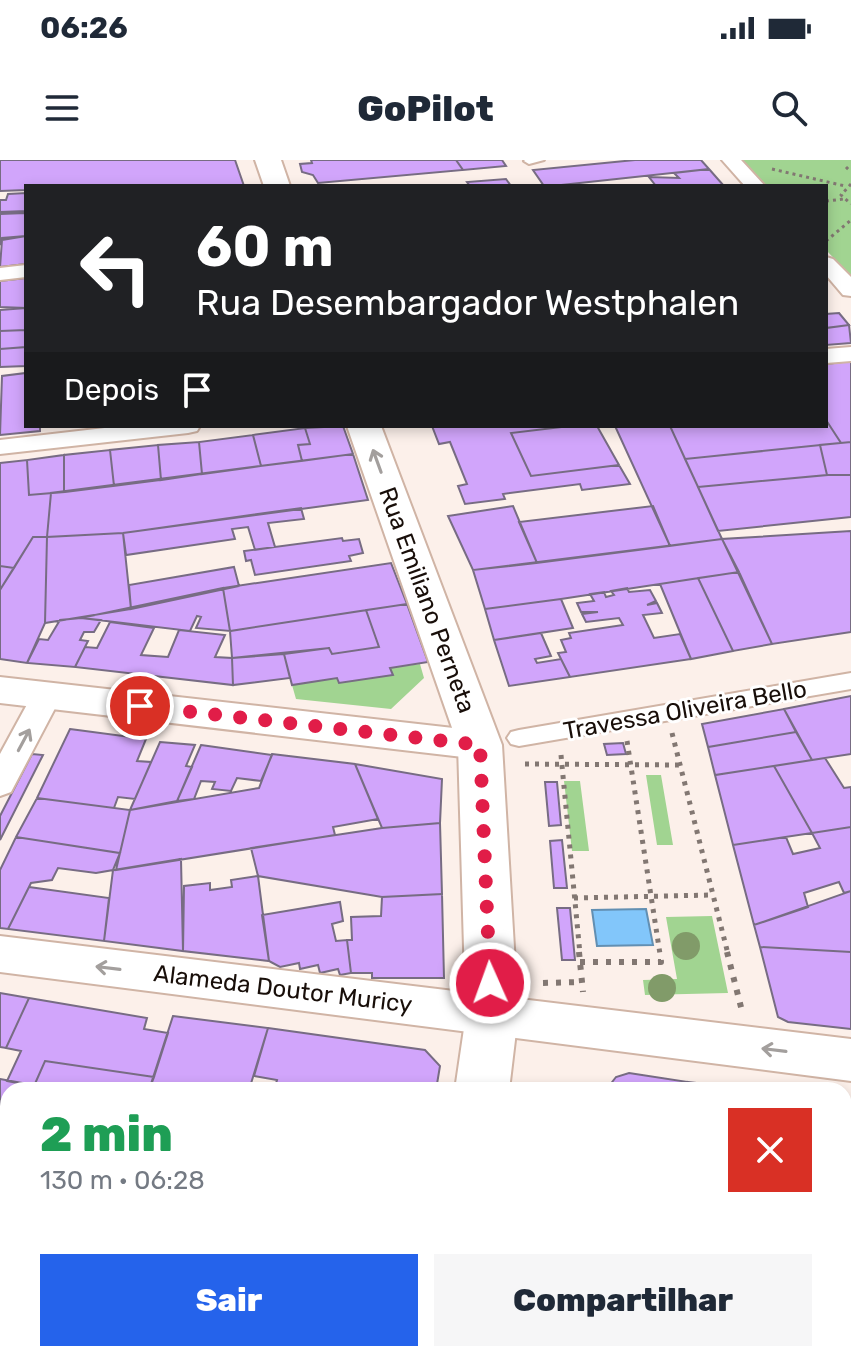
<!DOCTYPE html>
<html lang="pt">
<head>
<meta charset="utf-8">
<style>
  :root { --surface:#fff; --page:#f6f6f7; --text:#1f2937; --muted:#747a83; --accent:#2563eb }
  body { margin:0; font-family:Rubik,sans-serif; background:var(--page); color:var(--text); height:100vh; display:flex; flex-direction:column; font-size:30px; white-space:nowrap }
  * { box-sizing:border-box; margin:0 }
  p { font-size:26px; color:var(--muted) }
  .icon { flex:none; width:44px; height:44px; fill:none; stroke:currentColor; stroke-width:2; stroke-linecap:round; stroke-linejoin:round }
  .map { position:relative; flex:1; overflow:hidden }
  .drawer { position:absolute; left:0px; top:922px; width:852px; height:280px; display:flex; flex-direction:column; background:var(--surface); border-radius:24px 24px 0 0; box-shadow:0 4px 12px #0003 }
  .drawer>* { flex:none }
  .top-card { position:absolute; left:24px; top:24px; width:804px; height:244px; border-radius:0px; box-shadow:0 4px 12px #0003; background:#202124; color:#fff; overflow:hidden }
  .pin { position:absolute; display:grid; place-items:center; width:68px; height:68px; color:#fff; margin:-34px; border:4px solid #fff; border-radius:50%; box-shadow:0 2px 8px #0007 }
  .me { position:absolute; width:88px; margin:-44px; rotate:358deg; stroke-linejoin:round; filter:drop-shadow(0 0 6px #0008) }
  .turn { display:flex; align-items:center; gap:28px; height:168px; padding:0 40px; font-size:36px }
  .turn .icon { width:104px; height:104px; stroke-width:2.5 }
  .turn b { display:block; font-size:56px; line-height:68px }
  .then { display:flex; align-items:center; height:76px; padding:0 40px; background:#0003; gap:16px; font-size:30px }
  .round { display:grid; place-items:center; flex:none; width:84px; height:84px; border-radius:0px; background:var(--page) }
  .overview { display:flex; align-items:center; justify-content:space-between; height:136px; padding:0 40px }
  h1 { font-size:48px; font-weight:800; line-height:60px; color:#1e9e55 }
  .button { display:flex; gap:16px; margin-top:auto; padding:16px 40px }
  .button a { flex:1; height:92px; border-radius:0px; background:var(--accent); color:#fff; font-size:32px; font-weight:800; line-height:92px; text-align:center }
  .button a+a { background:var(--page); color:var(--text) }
  .status { display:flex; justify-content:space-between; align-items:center; height:56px; padding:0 40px; background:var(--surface); direction:ltr }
  .status svg { height:22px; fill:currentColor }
  header { display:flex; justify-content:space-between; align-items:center; height:104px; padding:0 40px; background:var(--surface); font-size:36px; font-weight:800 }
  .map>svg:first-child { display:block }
  .green { fill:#a1d491 }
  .water { fill:#82c6fa; stroke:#628fb2; stroke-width:2 }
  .building { fill:#d1a5fb; stroke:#776c83; stroke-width:2 }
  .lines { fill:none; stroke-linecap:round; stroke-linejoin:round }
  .service-casing { stroke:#d0b4a5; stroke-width:4 }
  .pedestrian-casing { stroke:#d0b4a5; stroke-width:4 }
  .minor-casing { stroke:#d0b4a5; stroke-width:4 }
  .tertiary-casing { stroke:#d0b4a5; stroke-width:4 }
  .secondary-casing { stroke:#d0b4a5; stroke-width:4 }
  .path-far2 { stroke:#827772; stroke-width:3; stroke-dasharray:3 4; stroke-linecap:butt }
  .path-far1 { stroke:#827772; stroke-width:5; stroke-dasharray:4 6; stroke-linecap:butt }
  .path { stroke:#827772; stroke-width:6; stroke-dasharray:5 8; stroke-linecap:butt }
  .service { fill:#fff; fill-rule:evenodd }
  .pedestrian { fill:#fff; fill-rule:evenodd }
  .minor { fill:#fff; fill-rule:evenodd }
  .tertiary { fill:#fff; fill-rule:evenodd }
  .secondary { fill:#fff; fill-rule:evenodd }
  .tree { fill:#819b69 }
  .oneway { stroke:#a39f9d }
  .route { stroke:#e11d48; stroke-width:14; stroke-dasharray:0 25.2 }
  .labels { text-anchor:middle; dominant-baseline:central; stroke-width:6; stroke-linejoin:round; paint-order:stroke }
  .street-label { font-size:24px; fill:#180e09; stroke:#fff }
</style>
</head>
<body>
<div class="status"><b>06:26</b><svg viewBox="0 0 49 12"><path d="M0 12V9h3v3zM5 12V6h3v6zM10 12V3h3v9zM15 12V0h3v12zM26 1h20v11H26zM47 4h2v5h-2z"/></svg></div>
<header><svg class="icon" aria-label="menu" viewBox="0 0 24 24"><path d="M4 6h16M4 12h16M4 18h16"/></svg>GoPilot<svg class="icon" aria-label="search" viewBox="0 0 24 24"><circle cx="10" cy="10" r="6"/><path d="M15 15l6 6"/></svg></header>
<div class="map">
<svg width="851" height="1202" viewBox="0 0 851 1202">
  <rect width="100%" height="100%" fill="#fcf0ea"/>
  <path class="green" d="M741 0H851V116L826 90V26H760L758 18Z
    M420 504 424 518 391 549 296 539 292 525 337 518 339 523 392 515 390 508Z
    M646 615H661L673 685H657Z
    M564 621H580L589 691H572Z
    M712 756 728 833 645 835 643 820 677 819 666 757Z"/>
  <path class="water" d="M646 749 653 785 597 786 592 750Z"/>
  <path class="building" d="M0 0H235L244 26H26V30L0 31Z
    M311 0H456L463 10 318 23 313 15 302 12 300 4 312 3Z
    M456 0H502L506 6 463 10Z
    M635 0H701L709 9 552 26H544L533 10Z
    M709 9 724 26H656L649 17 679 18 674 13Z
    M506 19 511 26H470L467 22Z
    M26 33V51L0 52V40H6L8 34Z
    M26 53V76L2 78 0 85V54Z
    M26 76V104L0 107 2 80Z
    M26 118V148L0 147V121Z
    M26 148V170L0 171V150Z
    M839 153 849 165 826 168V154Z
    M849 165 851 183 826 185V168Z
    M26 170V187L0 189V171Z
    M26 187V206L0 207V189Z
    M851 201V282L841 283 826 260V204Z
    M26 213V266H40V271L0 275 2 216Z
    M826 260 841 283 685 299 670 266H826Z
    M343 266 353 294 302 301 298 285 310 284 305 268Z
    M432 266H570L511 273 531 316 619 305 630 324 582 330 580 324 503 334 505 339 465 344 458 326 467 324 450 282 439 284Z
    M570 266H597L619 305 531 316 511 273Z
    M615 266H670L722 379 670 386Z
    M305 268 310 284 298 285 302 301 261 306 253 275Z
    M253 275 261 306 202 314 199 282Z
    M199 282 202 314 161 320 158 285Z
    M851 282V315H827L820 285Z
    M158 285 161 320 114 326 110 290Z
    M820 285 827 315 698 327 685 299Z
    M110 290 114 326 64 332V295Z
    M353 294 368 340 123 373 47 377 51 333Z
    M64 295V332L29 335 27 300Z
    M27 300 29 335 51 333 47 377H33L14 408 0 406V303Z
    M827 315H851V357L718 371 698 327Z
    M513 346 537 403 473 410 448 356Z
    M653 346 670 386 537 403 519 362Z
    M301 348 304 359 268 363 275 387 255 390 248 367 232 369 235 379 126 395 123 373Z
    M851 371V472L772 484 722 379Z
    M123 373 131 449 45 463 47 377Z
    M33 377H47L45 463 27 503 0 499V430Z
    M342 378 343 381 359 379 363 393 349 396 351 401 255 415 251 400 246 401 244 391Z
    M722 379 739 412 561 439 485 449 473 410Z
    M391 403 407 444 230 471 223 428Z
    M0 406 14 408 0 430Z
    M234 407 239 426 131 449 129 425Z
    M739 412 772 484 733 491 698 418Z
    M698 418 733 491 691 499 660 424Z
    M223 428 230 471 196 468 201 457 197 456 190 471 81 458Z
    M627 428 629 432 650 430 656 441 647 445 657 443 662 453 643 455 654 478 680 474 691 499 570 517 558 493 566 492 561 480 571 478 569 473 623 465 619 458 586 462 582 454 598 452H581L577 443 594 441 590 434 604 432 606 437 614 435 611 431Z
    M561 439 573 468 494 480 485 449Z
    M407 444 428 502 390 508 393 515 339 523 337 518 292 525 284 494 329 488 332 494 379 487 366 450Z
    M366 450 379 487 332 494 329 488 232 498 230 471Z
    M81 458 101 460 94 472H84L80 480 88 481 75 507 27 503 39 479 48 480 60 460Z
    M110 462 154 468 141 495 168 497 179 470 225 475 215 497 232 498 233 525 75 507 85 487 97 488Z
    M541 473 551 496 535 499 537 503 561 499 570 517 509 526 494 480Z
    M284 494 290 518 233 525 232 498Z
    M851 536V594L812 600 784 549Z
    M784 549 796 572 708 587 702 564Z
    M70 569 146 579 137 601 151 602 135 639 118 637 114 648 37 638Z
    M796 572 812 600 715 615 708 587Z
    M160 582 195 585 186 606 192 607 177 641 130 650Z
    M623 583 626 594 607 595 604 584Z
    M201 585 272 595 261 621 237 618 231 631 212 629 215 622 201 621 194 639 177 641Z
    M32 594 43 595 0 680V656Z
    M272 594 355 604 378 659 333 667 335 675 116 710 130 650 259 628Z
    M825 598 844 628 851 627V667L812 673 774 606Z
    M355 604 442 619 440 663 382 668Z
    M774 606 812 673 733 685 715 615Z
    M545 622H557L561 665 549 666Z
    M37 638 130 650 120 693 16 677Z
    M440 663 442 734 382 737 258 716 251 688 382 668Z
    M851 667V731L844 733 839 722 804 733 808 747 754 765 733 685 786 677 793 694 820 688 812 673Z
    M16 677 120 693 113 710 96 713 58 708 52 720 31 723 8 769 0 768V710Z
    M562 680 567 728H554L550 681Z
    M181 699 183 791 104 781 113 710Z
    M258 716 269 801 183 791 184 726 210 723V730L232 727 231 720Z
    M29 727 109 738 104 781 8 769Z
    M851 731V792L760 787 754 765Z
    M442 734 444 818H372V813H351L347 780H352L351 757 381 756 382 737Z
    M340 742 343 761 332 764 336 781 347 780 351 813 340 815 338 809 320 813 318 805 300 809 299 803 280 807 269 801 262 755Z
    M557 748H570L575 800H562Z
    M760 787 851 792V869L788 862 778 857Z
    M0 833 29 838 6 888 0 887Z
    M29 838 147 858 144 869 168 873 154 917 45 901 34 926 7 921 21 891 6 888Z
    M173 856 268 868 249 930H149Z
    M268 868 425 890 440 906 436 930H274L277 920 254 916Z
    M45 901 154 917 149 930H61L34 926Z
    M629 913 688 922 689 930H606L616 917Z
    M0 919 61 930H8V1004L0 1003Z
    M688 922 756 930H689Z
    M844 942 851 943V1045L844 1044Z
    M0 1003 8 1005V1060L0 1058Z
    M844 1044 851 1045V1123L844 1122Z
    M0 1058 8 1060V1159L0 1157Z
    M844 1122 851 1123V1178L844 1177Z
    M0 1157 8 1159V1194H31L28 1202H0Z
    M844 1177 851 1178V1202H587L588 1194H844Z
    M31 1194H216L215 1202H28Z
    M216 1194H391L390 1202H215Z"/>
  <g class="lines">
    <g class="service-casing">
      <path id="service" d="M544 0 529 4 524 1 525 0Z"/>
    </g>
    <g class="pedestrian-casing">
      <path id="pedestrian" d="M851 513V529L519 586 511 584 507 578 511 572 519 570Z"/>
    </g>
    <g class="minor-casing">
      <path id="minor" d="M722 0H741L765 26H745Z
        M826 97 833 99 851 117V136L843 135 826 115Z
        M26 105V117L0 120V108Z
        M851 187V201L826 203V189Z
        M122 266H200L197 271 188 273 0 294V280Z
        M47 525 58 528 62 535 11 632 0 636V594L36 528Z"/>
    </g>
    <g class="tertiary-casing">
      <path id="tertiary" d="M0 517 480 571 494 575 500 585 494 595 480 599 0 543Z
        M0 776 851 879V921L0 812Z"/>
    </g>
    <g class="secondary-casing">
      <path id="secondary" d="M255 0H281L290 26H264Z
        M347 266H381L502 585 518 855 509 930H455L466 855 458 585Z
        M419 1194H481L480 1202H418Z"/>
    </g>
    <path class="path-far2" d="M846 7 851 12
      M772 9 845 26
      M851 24 841 35 851 44
      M826 41 844 39
      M826 81 851 60"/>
    <path class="path-far1" d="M672 573 728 794
      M627 581 660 794
      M561 595 580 794
      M525 604 680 605
      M574 738 712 735"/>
    <path class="path" d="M579 792 583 832
      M727 792 742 851
      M580 802H661L660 792
      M543 823 582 822
      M559 1194 587 1197"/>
    <use href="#service" class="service"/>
    <use href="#pedestrian" class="pedestrian"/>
    <use href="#minor" class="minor"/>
    <use href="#tertiary" class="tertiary"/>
    <use href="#secondary" class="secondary"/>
  </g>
  <g class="tree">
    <circle cx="686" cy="786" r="14"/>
    <circle cx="662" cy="828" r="14"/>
  </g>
  <defs><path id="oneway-shaft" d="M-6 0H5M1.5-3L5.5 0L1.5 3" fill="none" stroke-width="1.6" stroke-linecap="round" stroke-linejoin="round" transform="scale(2)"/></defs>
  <g class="oneway">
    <use href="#oneway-shaft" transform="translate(377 301) rotate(-110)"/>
    <use href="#oneway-shaft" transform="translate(24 580) rotate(-62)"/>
    <use href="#oneway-shaft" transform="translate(108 808) rotate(-173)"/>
    <use href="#oneway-shaft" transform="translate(774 890) rotate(-173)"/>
  </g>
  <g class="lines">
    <path class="route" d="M140 546 480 585 490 823"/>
  </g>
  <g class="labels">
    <g class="street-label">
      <text transform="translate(427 440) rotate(70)">Rua Emiliano Perneta</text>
      <text transform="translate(685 550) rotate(-10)">Travessa Oliveira Bello</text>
      <text transform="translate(283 829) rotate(7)">Alameda Doutor Muricy</text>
    </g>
  </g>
</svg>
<div class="pin" style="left:140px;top:546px;background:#d93025"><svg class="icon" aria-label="arrive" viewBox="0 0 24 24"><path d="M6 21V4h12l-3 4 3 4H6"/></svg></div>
<svg class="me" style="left:490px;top:823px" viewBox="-20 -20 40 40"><circle r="17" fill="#e11d48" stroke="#fff" stroke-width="3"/><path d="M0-11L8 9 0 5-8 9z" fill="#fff"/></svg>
<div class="top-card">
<div class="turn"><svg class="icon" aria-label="left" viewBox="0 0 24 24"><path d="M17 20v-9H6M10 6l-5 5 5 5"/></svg><div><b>60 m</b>Rua Desembargador Westphalen</div></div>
<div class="then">Depois<svg class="icon" aria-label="arrive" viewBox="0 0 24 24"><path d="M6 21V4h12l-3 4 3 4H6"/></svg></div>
</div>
<section class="drawer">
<div class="overview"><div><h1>2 min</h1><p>130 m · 06:28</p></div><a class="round" style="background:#d93025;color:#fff"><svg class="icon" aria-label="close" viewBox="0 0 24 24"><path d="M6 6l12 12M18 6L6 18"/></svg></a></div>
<div class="button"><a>Sair</a><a>Compartilhar</a></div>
</section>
</div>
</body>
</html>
